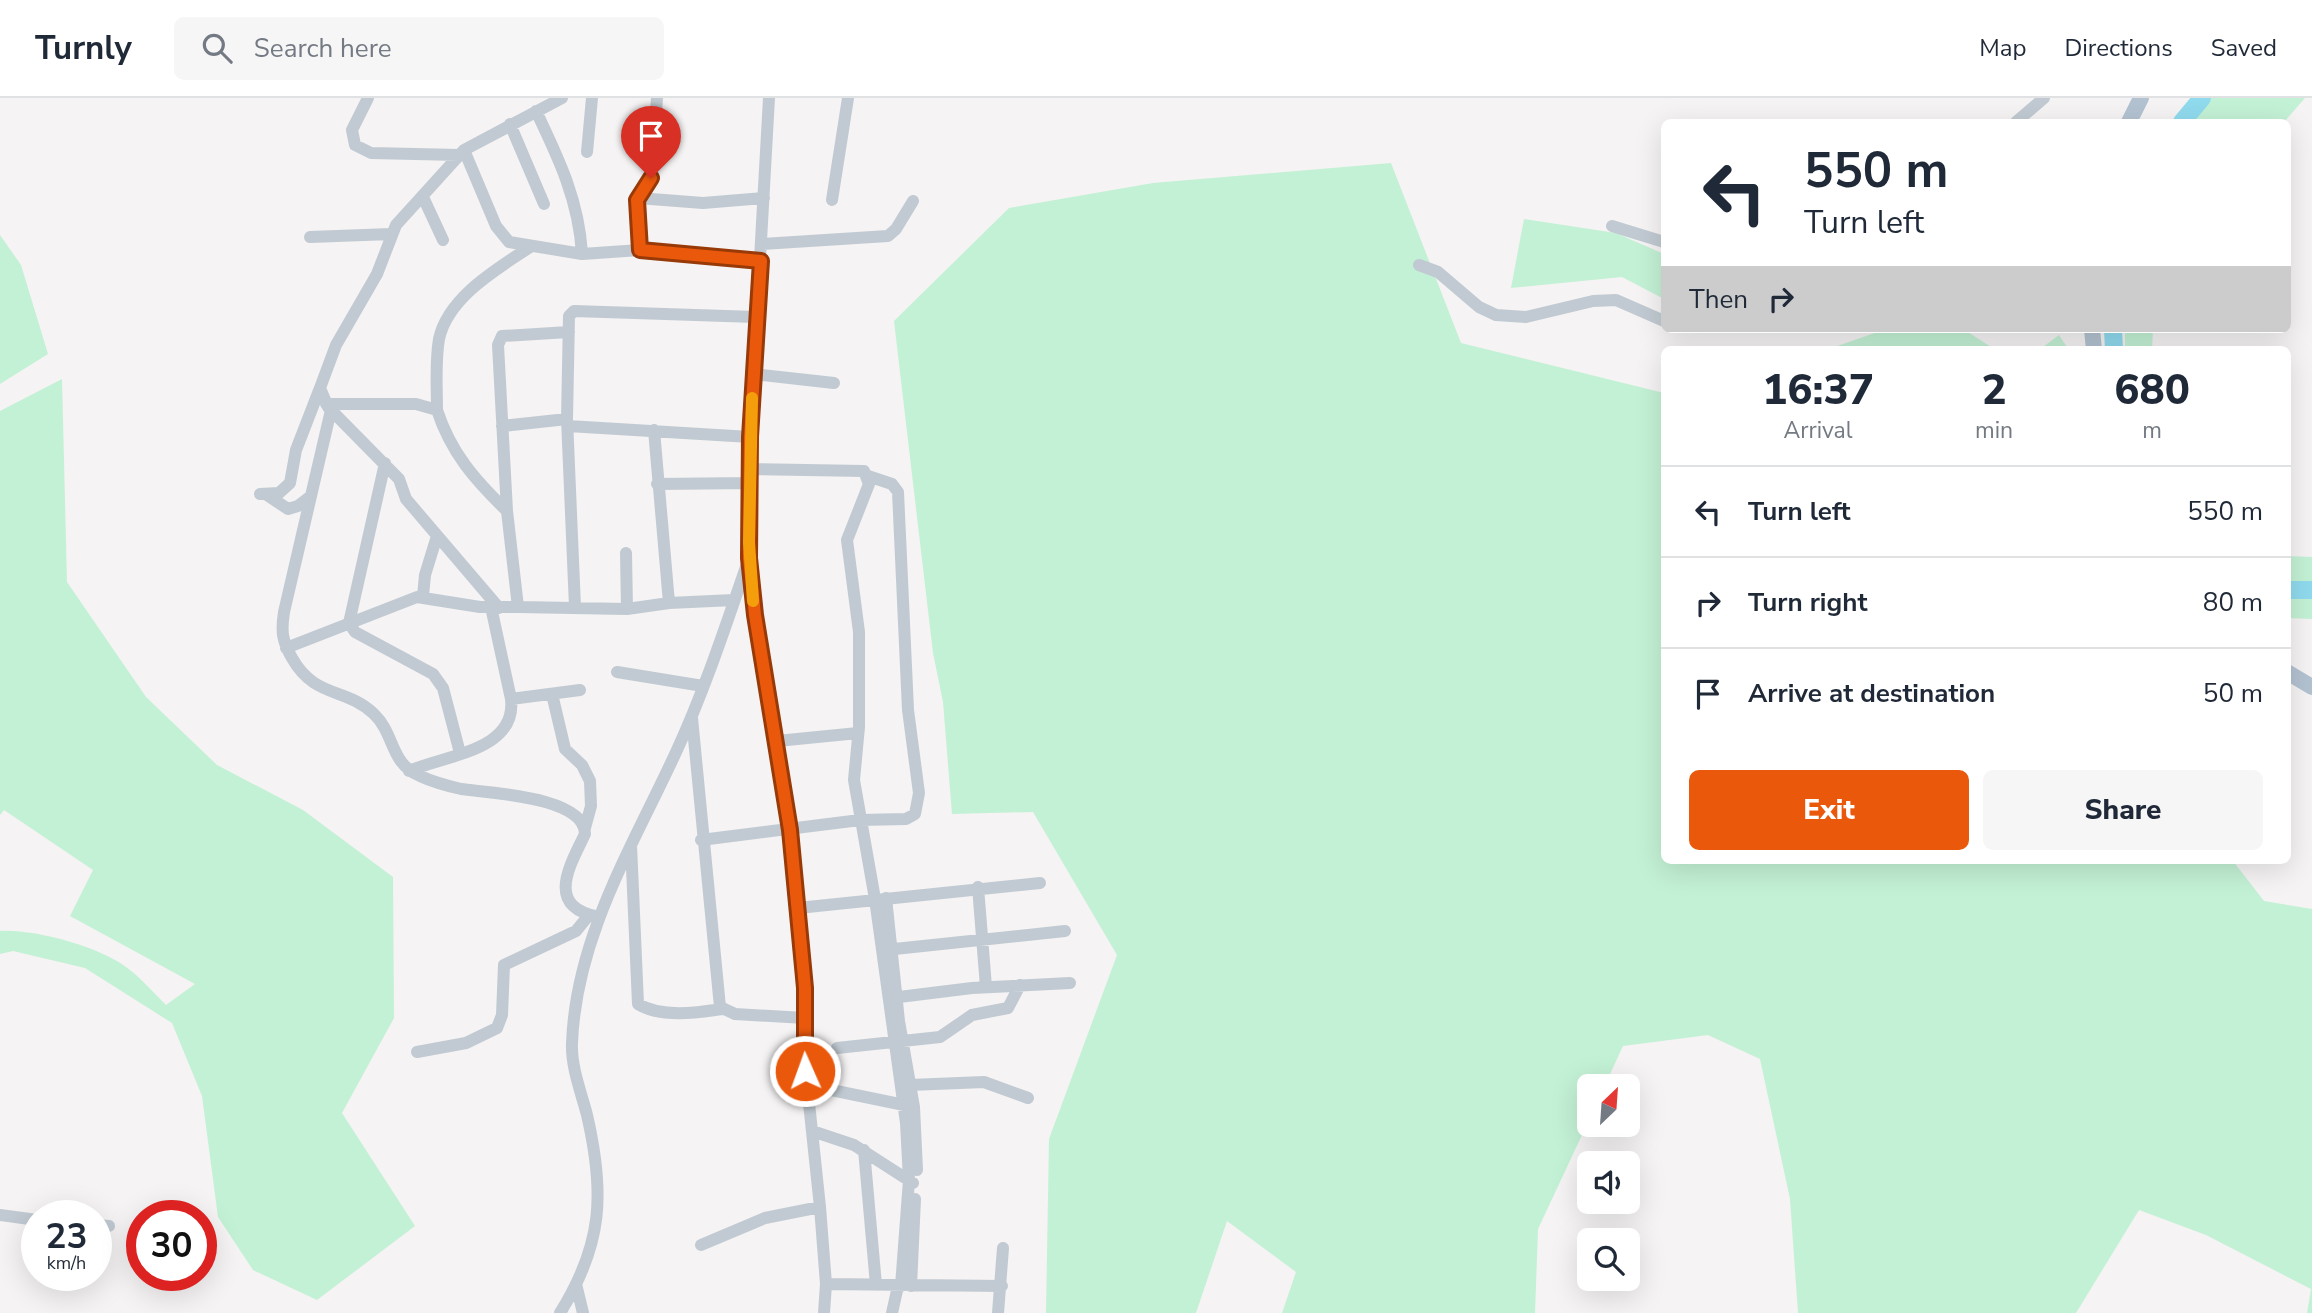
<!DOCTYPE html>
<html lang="en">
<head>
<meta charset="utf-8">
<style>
  :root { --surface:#fff; --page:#f6f6f7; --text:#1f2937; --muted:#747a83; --line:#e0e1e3; --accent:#ea580c }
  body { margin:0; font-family:"Nunito Sans",sans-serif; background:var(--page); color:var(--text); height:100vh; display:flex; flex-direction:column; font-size:26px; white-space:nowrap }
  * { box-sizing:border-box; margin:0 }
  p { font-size:23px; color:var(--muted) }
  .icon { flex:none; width:38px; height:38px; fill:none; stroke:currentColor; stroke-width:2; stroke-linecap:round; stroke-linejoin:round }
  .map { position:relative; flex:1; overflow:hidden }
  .panel { position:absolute; left:1661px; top:248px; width:630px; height:518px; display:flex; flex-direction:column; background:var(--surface); border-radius:10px; box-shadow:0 7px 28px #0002 }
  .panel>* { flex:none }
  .banner { position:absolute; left:1661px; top:21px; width:630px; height:214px; border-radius:10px; box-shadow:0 7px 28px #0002; background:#fff; color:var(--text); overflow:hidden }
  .needle { width:46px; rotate:25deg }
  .buttons { position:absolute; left:1577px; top:976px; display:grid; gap:14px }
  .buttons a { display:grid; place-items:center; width:63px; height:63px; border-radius:10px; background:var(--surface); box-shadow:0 7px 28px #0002; font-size:35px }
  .speed { position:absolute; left:21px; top:1102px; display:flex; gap:14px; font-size:35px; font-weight:700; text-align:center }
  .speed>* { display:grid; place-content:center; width:91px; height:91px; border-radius:50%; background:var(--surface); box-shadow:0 7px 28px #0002; line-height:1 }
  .speed small { font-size:18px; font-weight:400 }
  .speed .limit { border:10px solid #d22; background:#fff; color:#111 }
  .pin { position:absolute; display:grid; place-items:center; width:60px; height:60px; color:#fff; margin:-72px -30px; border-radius:50% 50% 50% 0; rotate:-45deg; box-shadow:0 0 7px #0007 }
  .pin .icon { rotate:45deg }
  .me { position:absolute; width:77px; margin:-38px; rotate:358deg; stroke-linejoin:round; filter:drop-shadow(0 0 5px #0008) }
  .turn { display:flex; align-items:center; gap:24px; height:147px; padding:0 28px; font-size:32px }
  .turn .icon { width:91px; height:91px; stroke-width:2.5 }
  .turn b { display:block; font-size:49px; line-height:60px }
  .then { display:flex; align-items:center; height:66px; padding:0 28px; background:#0003; gap:14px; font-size:26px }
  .eta { display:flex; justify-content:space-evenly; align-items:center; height:119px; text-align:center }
  .eta b { font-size:42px; font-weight:800; line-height:49px }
  .button { display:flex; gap:14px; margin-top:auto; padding:14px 28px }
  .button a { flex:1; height:80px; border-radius:10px; background:var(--accent); color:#fff; font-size:28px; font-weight:800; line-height:80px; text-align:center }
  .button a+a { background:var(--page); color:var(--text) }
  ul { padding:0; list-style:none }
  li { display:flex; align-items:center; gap:21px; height:91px; padding:0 28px; border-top:2px solid var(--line) }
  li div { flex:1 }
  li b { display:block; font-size:26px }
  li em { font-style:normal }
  header { display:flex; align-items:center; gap:42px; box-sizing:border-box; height:98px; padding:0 35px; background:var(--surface); border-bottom:2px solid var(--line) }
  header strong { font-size:33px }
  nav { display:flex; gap:38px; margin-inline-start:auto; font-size:24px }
  .search { width:490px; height:63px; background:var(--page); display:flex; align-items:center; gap:18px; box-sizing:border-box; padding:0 24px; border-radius:10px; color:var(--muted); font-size:26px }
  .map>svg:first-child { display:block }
  .green { fill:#c3f1d5 }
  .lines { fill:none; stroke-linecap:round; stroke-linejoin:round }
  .river { stroke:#90daee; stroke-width:18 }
  .minor { stroke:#c1cad2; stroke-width:12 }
  .major { stroke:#b3c2d1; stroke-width:16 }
  .route-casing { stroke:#983908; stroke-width:18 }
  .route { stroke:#ea580c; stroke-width:12 }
  .slow { stroke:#f59e0b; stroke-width:12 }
</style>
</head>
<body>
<header>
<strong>Turnly</strong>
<div class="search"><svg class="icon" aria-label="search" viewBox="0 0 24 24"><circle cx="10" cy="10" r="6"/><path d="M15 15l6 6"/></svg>Search here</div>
<nav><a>Map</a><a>Directions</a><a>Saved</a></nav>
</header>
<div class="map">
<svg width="2312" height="1215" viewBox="0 0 2312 1215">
  <rect width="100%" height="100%" fill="#f5f3f3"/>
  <path class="green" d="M2200 0H2305L2284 24H2184Z
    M1391 65 1461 245 1664 295V763H2233L2264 803 2312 811V1215H2307L2311 1191 2206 1137 2139 1112 2076 1215H1798L1790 1101 1760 961 1708 937 1623 948 1604 989H1589V1022L1538 1131 1535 1215H1282L1296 1174 1227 1123 1196 1215H1046L1049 1041 1117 857 1033 714 952 716 943 604 933 555 894 223 1009 110 1153 85Z
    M1524 121 1616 135 1664 156V201L1622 179 1511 190Z
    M0 137 21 167 48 256 0 286Z
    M1886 231H1963L1996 252H1826Z
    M2125 231H2153L2152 252H2125Z
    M2059 237 2069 252H2039Z
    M62 281 67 484 146 599 217 667 303 712 393 779 394 920 342 1015 415 1128 317 1202 253 1172 218 1119 202 998 172 925 85 870 13 853 0 856V833C34 831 98 848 126 869 140 879 153 894 166 907L195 886 70 818 93 772 4 712 0 717V313Z
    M2287 458 2312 459V521L2287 520Z"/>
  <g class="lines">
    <path class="river" d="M2182 24 2202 0
      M2113 231 2114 252
      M2287 492H2312"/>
    <path class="minor" d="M368 0 352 32 355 47 371 55 459 57
      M769 0 750 339 749 460 755 517 790 732 805 890 804 958 820 1109 826 1186 824 1215
      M536 13C559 61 579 103 582 156
      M2016 24 2044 0
      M510 26 544 106
      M464 52 496 128 509 144 582 156 640 152 761 163
      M587 54 592 0
      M423 99 443 142
      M638 100 703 105 764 100
      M832 102 848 0
      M1612 128 1664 144
      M310 139 391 136
      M762 146 888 138 896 131 913 103
      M640 152 636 110 637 102 651 80 657 0
      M1419 167 1438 174 1479 209 1496 217 1526 219 1593 203 1616 202 1664 223
      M569 234 502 238 498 247 507 413 518 509 627 511 669 505 734 502
      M753 276 834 285
      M326 306H416L437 312C451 355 475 382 507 413
      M331 312 284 514C281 533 282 543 292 560 315 601 346 589 374 616 395 636 390 666 420 678 433 684 448 688 461 691 487 695 585 698 585 736 569 769 545 809 599 819
      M437 312C437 289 435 264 439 241 448 199 497 171 530 149
      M502 328 567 321
      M568 328 750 339
      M654 332 669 505
      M385 365 349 525 355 534 433 576 443 590 460 655
      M749 371 864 373 869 386 847 442 859 534V629L854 682 875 801 906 1025 909 1082 901 1188
      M657 386 749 385
      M260 396 279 395 290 385 296 352 320 290
      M267 397 288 411 298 408 311 398
      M626 455 627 511
      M423 498 425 477 437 438
      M575 509 567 321 569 218 574 213 756 219
      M499 510 406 401 399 381 328 309 320 290 336 247 377 176 396 127 464 52 562 0
      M286 550 417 499 480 509H518
      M617 574 703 588
      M552 596 565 651 582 667 590 683 591 708 585 730
      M511 601 580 592
      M692 620 720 909 735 916 805 920
      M777 643 858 635
      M409 673C445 657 517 653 511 601L491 509
      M701 742 860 722 906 721 915 716 919 695 908 612 898 394 892 386 868 378
      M631 747 638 906C661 920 696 915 722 911
      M978 789 986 889
      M886 800 899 923 914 1009 917 1072
      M798 810 1040 785
      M885 852 1065 833
      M891 900 972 890 1070 885
      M837 950 940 939 972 917 1008 910 1020 887
      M417 954 466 945 497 930 502 917 504 867 576 833 589 817
      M807 987 909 1008
      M910 987 984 984 1028 1000
      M812 1033 854 1047 913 1085
      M864 1052 876 1187
      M0 1117 37 1122
      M96 1127 109 1128
      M701 1147 765 1120 820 1109
      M576 1186 583 1215
      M826 1186 1002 1188
      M911 1188 915 1101
      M560 1215C603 1146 605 1095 587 1017 581 994 571 969 572 945 576 838 634 746 677 652 705 591 726 527 748 463
      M892 1215 898 1188
      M998 1215 1003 1150"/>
    <path class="major" d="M2129 24 2141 0
      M2092 231 2094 252
      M2287 574 2312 589"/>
  </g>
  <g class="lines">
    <g class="route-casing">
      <path id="route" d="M651 80 637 102 640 152 761 163 750 339 749 460 755 517 790 732 805 890V973"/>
    </g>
    <use href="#route" class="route"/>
    <path class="slow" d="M752 300 749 444 753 503"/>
  </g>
</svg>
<div class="buttons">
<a><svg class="needle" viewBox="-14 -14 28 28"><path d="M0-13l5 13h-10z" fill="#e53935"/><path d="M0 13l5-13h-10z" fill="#747a83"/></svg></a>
<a><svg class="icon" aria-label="sound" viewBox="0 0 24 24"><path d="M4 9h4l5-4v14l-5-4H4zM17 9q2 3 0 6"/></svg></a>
<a><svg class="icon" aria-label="search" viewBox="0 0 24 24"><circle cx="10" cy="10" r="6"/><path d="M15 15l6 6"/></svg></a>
</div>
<div class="speed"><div>23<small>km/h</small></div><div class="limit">30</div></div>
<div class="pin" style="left:651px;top:80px;background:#d93025"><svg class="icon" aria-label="arrive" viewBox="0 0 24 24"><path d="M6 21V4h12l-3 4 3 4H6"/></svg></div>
<svg class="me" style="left:805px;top:973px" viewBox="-20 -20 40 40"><circle r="17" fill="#ea580c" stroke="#fff" stroke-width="3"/><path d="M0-11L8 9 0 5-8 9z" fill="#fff"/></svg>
<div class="banner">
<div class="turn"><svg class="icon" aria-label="left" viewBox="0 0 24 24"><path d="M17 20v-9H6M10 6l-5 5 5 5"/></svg><div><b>550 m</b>Turn left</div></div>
<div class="then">Then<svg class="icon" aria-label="right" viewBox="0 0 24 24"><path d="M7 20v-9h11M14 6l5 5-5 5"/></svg></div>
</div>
<section class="panel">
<div class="eta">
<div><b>16:37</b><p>Arrival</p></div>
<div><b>2</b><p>min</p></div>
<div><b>680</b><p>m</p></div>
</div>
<ul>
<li><svg class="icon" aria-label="left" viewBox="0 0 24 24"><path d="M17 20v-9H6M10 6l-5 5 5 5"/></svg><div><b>Turn left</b></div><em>550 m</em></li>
<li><svg class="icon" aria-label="right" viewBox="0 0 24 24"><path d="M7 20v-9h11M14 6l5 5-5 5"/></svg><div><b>Turn right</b></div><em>80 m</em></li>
<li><svg class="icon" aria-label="arrive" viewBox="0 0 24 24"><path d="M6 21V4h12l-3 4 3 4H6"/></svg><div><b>Arrive at destination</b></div><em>50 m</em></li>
</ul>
<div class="button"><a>Exit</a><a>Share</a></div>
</section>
</div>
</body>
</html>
